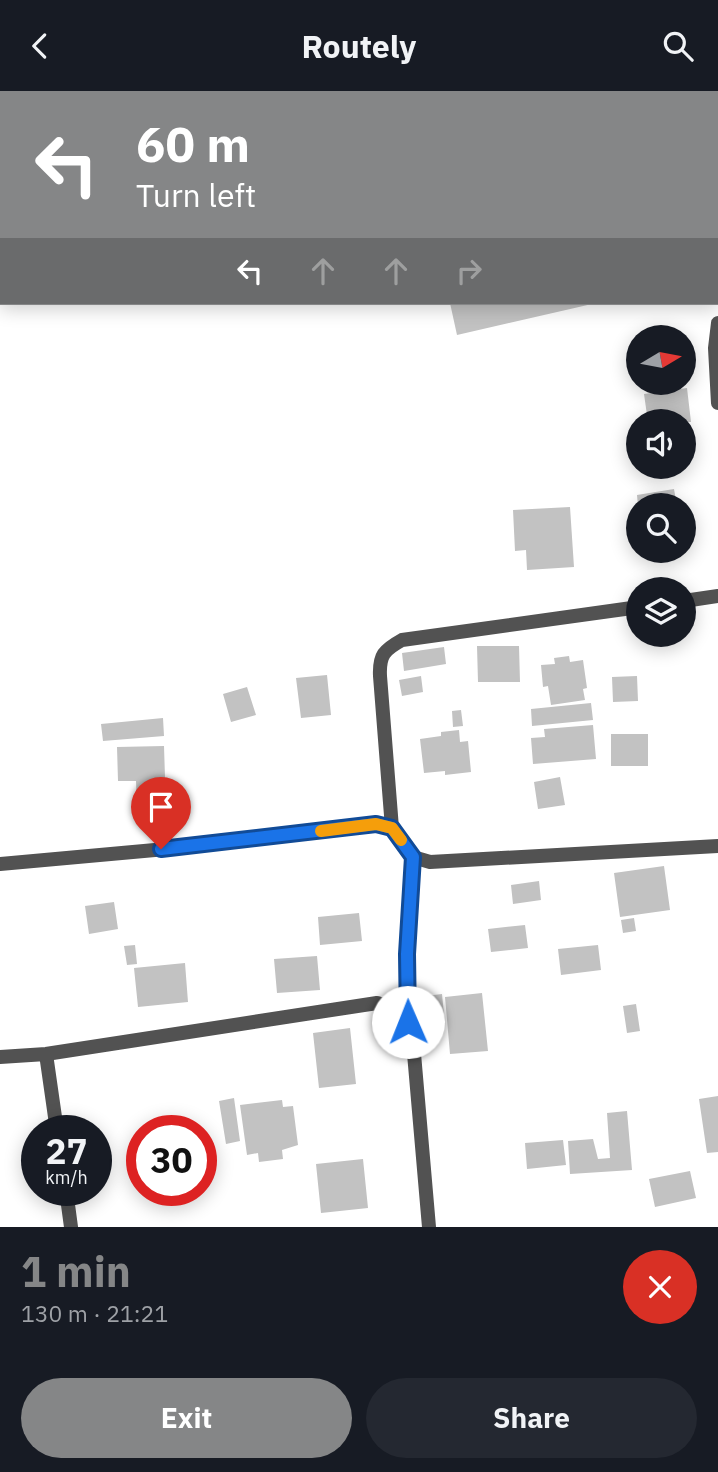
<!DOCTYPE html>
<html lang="en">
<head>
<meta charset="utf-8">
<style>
  :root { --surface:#171b24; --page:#242831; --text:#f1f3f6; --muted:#9ea1a6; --accent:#858687 }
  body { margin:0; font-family:"IBM Plex Sans",sans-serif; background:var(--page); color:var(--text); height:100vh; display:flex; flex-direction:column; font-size:26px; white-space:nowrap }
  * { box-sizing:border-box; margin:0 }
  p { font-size:23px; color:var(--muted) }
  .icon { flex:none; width:38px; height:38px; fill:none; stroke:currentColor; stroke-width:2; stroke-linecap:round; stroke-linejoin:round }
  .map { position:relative; height:1136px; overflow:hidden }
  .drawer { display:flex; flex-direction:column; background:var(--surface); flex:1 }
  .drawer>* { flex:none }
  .top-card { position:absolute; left:0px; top:0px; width:719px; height:214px; box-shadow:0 4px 18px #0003; background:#858687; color:#fff; overflow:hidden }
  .needle { width:46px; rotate:80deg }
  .buttons { position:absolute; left:626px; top:234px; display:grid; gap:14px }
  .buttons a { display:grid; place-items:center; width:70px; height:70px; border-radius:50%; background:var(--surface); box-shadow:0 4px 18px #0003; font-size:35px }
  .speed { position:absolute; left:21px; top:1024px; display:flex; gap:14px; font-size:35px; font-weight:700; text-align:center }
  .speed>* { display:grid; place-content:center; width:91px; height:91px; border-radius:50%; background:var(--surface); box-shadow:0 4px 18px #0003; line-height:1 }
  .speed small { font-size:18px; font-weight:400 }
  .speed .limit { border:10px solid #d22; background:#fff; color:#111 }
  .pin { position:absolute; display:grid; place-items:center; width:60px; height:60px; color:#fff; margin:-72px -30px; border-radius:50% 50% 50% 0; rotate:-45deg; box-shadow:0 0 7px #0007 }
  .pin .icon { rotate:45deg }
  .me { position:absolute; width:77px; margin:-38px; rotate:359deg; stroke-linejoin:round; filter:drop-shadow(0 0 5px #0008) }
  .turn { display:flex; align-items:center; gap:24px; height:147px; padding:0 21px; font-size:32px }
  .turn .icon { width:91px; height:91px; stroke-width:2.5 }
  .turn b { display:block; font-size:49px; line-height:60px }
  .lanes { display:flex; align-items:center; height:66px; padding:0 21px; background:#0003; justify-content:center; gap:35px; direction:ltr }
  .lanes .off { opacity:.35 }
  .round { display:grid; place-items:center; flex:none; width:74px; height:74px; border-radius:37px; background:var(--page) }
  .headline { display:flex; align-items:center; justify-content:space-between; height:119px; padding:0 21px }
  h1 { font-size:42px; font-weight:700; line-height:52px; color:var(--accent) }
  .cta { display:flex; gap:14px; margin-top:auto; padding:14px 21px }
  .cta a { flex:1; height:80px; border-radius:42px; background:var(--accent); color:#fff; font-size:28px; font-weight:700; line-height:80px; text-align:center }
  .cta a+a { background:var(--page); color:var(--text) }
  header { display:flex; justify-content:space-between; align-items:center; height:91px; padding:0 21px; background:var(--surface); font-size:32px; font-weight:700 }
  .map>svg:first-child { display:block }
  .building { fill:#c2c2c2 }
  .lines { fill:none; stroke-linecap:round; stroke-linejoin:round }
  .street { stroke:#525252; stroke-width:14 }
  .route-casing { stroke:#114b97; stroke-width:18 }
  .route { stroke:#1a73e8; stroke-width:12 }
  .slow { stroke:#f59e0b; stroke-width:12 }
</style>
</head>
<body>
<header><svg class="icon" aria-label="back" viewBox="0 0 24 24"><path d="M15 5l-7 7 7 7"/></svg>Routely<svg class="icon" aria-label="search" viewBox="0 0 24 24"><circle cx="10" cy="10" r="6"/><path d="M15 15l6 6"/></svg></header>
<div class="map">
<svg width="718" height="1136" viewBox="0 0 718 1136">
  <rect width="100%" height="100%" fill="#fff"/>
  <path class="building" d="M450 212H592V213L457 244Z
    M687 297 691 331H648L644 303Z
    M674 398 677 415H638L637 404Z
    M570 416 574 476 527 479 526 459 515 460 513 419Z
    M477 555H519L520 591H478Z
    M444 556 446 573 404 580 402 562Z
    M569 565 570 571 583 569 587 597 583 598 585 609 551 614 548 595 543 596 541 574 555 573 554 567Z
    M327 584 331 624 301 627 296 587Z
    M421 585 423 601 402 605 399 589Z
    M637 585 638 610 613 611 612 586Z
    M247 596 256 624 231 631 223 603Z
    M591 612 593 629 532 635 531 618Z
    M461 619 463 635 453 636 452 620Z
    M163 627 164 645 103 650 101 633Z
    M593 634 596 668 533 673 531 647 545 646 544 638Z
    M459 639 460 651 468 650 471 681 445 684V680L424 682 420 648 441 645V641Z
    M611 643H648V675H611Z
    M164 655 166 718 137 720 136 690H118L117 656Z
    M560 686 565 714 538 718 534 691Z
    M664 775 670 819 620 826 614 782Z
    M539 790 541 809 513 813 511 794Z
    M114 811 118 838 89 843 85 815Z
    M359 822 362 850 320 854 318 826Z
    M634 827 636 840 623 842 621 829Z
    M525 834 528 857 491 861 488 838Z
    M135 854 137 873 127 874 124 855Z
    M598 854 601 879 561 884 558 858Z
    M317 865 320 899 277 902 274 868Z
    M185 872 188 911 138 916 134 877Z
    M482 902 488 960 450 963 445 906Z
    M442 903 445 933 420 936 417 906Z
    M636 913 640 940 627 942 623 915Z
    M350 937 356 993 319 997 313 942Z
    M718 1005V1061L707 1062 699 1008Z
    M234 1007 240 1050 226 1053 219 1010Z
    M282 1009 283 1016 293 1015 298 1054 282 1059 283 1068 259 1071 258 1062 247 1064 240 1014Z
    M627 1020 632 1079 570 1083 568 1050 593 1048 598 1068 610 1067 607 1022Z
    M563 1049 566 1074 527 1078 525 1052Z
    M363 1068 368 1117 321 1122 316 1073Z
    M690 1080 696 1107 655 1116 649 1088Z"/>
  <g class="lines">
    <path class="street" d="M718 193V194
      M718 232 715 257 718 312
      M684 510 718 505
      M639 516 402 549C384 559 379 564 380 585L392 737 413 766 430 771 718 755
      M0 773 188 756 376 733 392 737
      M408 931 407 863 413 766
      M46 963 57 1040
      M0 966 46 963 377 912 397 918 408 931 413 951 429 1136
      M66 1099 71 1136"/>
  </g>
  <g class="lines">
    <g class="route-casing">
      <path id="route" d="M161 758 376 733 392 737 413 766 407 863 408 931"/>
    </g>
    <use href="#route" class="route"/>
    <path class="slow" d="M321 740 376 733 392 737 401 749"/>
  </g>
</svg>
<div class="buttons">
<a><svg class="needle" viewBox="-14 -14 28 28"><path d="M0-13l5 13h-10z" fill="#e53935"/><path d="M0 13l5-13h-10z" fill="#9ea1a6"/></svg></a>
<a><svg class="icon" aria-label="sound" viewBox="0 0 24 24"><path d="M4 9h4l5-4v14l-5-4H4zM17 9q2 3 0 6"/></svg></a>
<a><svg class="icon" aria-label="search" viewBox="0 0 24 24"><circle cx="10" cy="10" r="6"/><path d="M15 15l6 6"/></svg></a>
<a><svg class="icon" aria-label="layers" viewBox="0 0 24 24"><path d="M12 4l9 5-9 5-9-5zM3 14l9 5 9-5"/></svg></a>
</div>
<div class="speed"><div>27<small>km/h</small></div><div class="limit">30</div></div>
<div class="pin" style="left:161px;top:758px;background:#d93025"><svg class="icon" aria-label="arrive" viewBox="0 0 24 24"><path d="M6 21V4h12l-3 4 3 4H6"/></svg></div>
<svg class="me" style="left:408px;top:931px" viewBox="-20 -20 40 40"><circle r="19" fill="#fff"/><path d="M0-13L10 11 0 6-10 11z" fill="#1a73e8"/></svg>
<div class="top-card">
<div class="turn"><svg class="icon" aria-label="left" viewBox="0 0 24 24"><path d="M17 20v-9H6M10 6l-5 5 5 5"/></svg><div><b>60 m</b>Turn left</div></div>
<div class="lanes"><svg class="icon" aria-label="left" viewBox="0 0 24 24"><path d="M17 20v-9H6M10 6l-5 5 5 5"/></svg><svg class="icon off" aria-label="ahead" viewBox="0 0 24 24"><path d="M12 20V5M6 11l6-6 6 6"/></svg><svg class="icon off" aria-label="ahead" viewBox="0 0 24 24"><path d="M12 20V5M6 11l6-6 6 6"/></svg><svg class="icon off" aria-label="right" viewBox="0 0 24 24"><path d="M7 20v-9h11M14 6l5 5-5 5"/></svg></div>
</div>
</div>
<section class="drawer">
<div class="headline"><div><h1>1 min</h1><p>130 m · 21:21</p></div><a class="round" style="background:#d93025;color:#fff"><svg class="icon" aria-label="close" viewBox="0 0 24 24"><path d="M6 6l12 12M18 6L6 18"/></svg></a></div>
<div class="cta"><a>Exit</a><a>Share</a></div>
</section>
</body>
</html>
